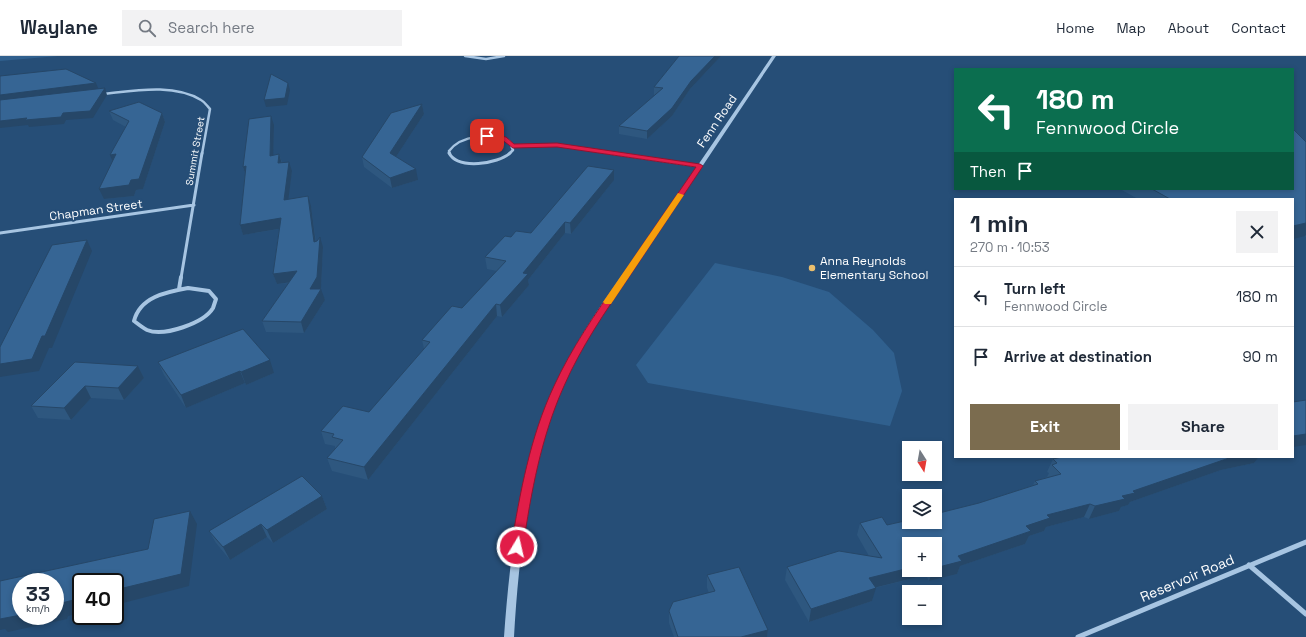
<!DOCTYPE html>
<html lang="en">
<head>
<meta charset="utf-8">
<style>
  :root { --surface:#fff; --page:#f2f2f3; --text:#1f2937; --muted:#747a83; --line:#e0e1e3; --accent:#7b6c4f }
  body { margin:0; font-family:"Space Grotesk",sans-serif; background:var(--page); color:var(--text); height:100vh; display:flex; flex-direction:column; font-size:15px; white-space:nowrap }
  * { box-sizing:border-box; margin:0 }
  p { font-size:13px; color:var(--muted) }
  .icon { flex:none; width:22px; height:22px; fill:none; stroke:currentColor; stroke-width:2; stroke-linecap:round; stroke-linejoin:round }
  .map { position:relative; flex:1; overflow:hidden }
  .details { position:absolute; left:954px; top:142px; width:340px; height:260px; display:flex; flex-direction:column; background:var(--surface); border-radius:0px; box-shadow:0 2px 6px #0003 }
  .details>* { flex:none }
  .banner { position:absolute; left:954px; top:12px; width:340px; height:122px; border-radius:0px; box-shadow:0 2px 6px #0003; background:#0b6e4f; color:#fff; overflow:hidden }
  .needle { width:26px; rotate:169deg }
  .controls { position:absolute; left:902px; top:385px; display:grid; gap:8px }
  .controls a { display:grid; place-items:center; width:40px; height:40px; border-radius:0px; background:var(--surface); box-shadow:0 2px 6px #0003; font-size:20px }
  .speed { position:absolute; left:12px; top:517px; display:flex; gap:8px; font-size:20px; font-weight:700; text-align:center }
  .speed>* { display:grid; place-content:center; width:52px; height:52px; border-radius:50%; background:var(--surface); box-shadow:0 2px 6px #0003; line-height:1 }
  .speed small { font-size:10px; font-weight:400 }
  .speed .limit { border:2px solid #111; border-radius:6px; background:#fff; color:#111 }
  .pin { position:absolute; display:grid; place-items:center; width:34px; height:34px; color:#fff; margin:-17px; border-radius:8px; box-shadow:0 2px 6px #0006 }
  .me { position:absolute; width:44px; margin:-22px; rotate:9deg; stroke-linejoin:round; filter:drop-shadow(0 0 3px #0008) }
  .turn { display:flex; align-items:center; gap:14px; height:84px; padding:0 16px; font-size:18px }
  .turn .icon { width:52px; height:52px; stroke-width:2.5 }
  .turn b { display:block; font-size:28px; line-height:34px }
  .then { display:flex; align-items:center; height:38px; padding:0 16px; background:#0003; gap:8px; font-size:15px }
  .round { display:grid; place-items:center; flex:none; width:42px; height:42px; border-radius:0px; background:var(--page) }
  .summary { display:flex; align-items:center; justify-content:space-between; height:68px; padding:0 16px }
  h1 { font-size:24px; font-weight:700; line-height:30px }
  .action { display:flex; gap:8px; margin-top:auto; padding:8px 16px }
  .action a { flex:1; height:46px; border-radius:0px; background:var(--accent); color:#fff; font-size:16px; font-weight:700; line-height:46px; text-align:center }
  .action a+a { background:var(--page); color:var(--text) }
  ul { padding:0; list-style:none }
  li { display:flex; align-items:center; gap:12px; height:60px; padding:0 16px; border-top:1px solid var(--line) }
  li div { flex:1 }
  li b { display:block; font-size:15px }
  li em { font-style:normal }
  header { display:flex; align-items:center; gap:24px; box-sizing:border-box; height:56px; padding:0 20px; background:var(--surface); border-bottom:1px solid var(--line) }
  header strong { font-size:19px }
  nav { display:flex; gap:22px; margin-inline-start:auto; font-size:14px }
  .search { width:280px; height:36px; background:var(--page); display:flex; align-items:center; gap:10px; box-sizing:border-box; padding:0 14px; border-radius:0px; color:var(--muted); font-size:15px }
  .map>svg:first-child { display:block }
  .green { fill:#30608e }
  .lines { fill:none; stroke-linecap:round; stroke-linejoin:round }
  .minor-far3 { stroke:#a7c5e2; stroke-width:2.5 }
  .minor-far2 { stroke:#a7c5e2; stroke-width:3 }
  .minor-far1 { stroke:#a7c5e2; stroke-width:4 }
  .minor { stroke:#a7c5e2; stroke-width:5 }
  .tertiary { fill:#a7c5e2; fill-rule:evenodd }
  .wall { fill:#2e577f; fill-rule:evenodd }
  .shaded-wall { fill:#264768 }
  .building { fill:#366594; stroke:#264768 }
  .route { fill:#e11d48; stroke:#92132f }
  .slow { fill:#f59e0b }
  .poi-dot { fill:#ebbf6d; stroke:#264e77; stroke-width:1.5 }
  .labels { text-anchor:middle; dominant-baseline:central; stroke-width:4; stroke-linejoin:round; paint-order:stroke }
  .far-street-label { font-size:10px; fill:#fff; stroke:#264e77 }
  .street-label { font-size:12px; fill:#fff; stroke:#264e77 }
  .poi-label { font-size:12px; fill:#fff; stroke:#264e77; text-anchor:start }
  .near-street-label { font-size:14px; fill:#fff; stroke:#264e77 }
</style>
</head>
<body>
<header>
<strong>Waylane</strong>
<div class="search"><svg class="icon" aria-label="search" viewBox="0 0 24 24"><circle cx="10" cy="10" r="6"/><path d="M15 15l6 6"/></svg>Search here</div>
<nav><a>Home</a><a>Map</a><a>About</a><a>Contact</a></nav>
</header>
<div class="map">
<svg width="1306" height="581" viewBox="0 0 1306 581">
  <rect width="100%" height="100%" fill="#264e77"/>
  <path class="green" d="M0 0H58L0 5Z
    M715 207 782 221 829 236 873 274 894 297 902 335 890 370 648 327 636 309Z"/>
  <g class="lines">
    <path class="minor-far3" d="M465 0 486 3 504 0
      M102 38C133 35 173 27 201 44 205 46 207 50 210 53L202 98
      M513 90 557 89 616 98
      M450 98 449 95C461 79 492 76 509 85L513 94 509 98"/>
    <path class="minor-far2" d="M449 97C458 114 498 108 510 97
      M610 97 700 110
      M0 177 194 149
      M181 222 202 97"/>
    <path class="minor-far1" d="M188 232 209 235 216 243C215 246 214 249 213 252 204 267 164 281 147 274 143 272 138 268 134 265 140 241 166 236 188 232Z
      M179 233 181 221"/>
    <path class="minor" d="M1249 509 1306 558
      M1078 581 1306 486"/>
    <path class="tertiary" d="M772 0H776C733 64 690 129 647 193 616 237 582 281 562 332 529 411 519 496 514 581H504C510 496 521 410 555 331 576 281 610 237 641 192 685 128 729 64 772 0Z"/>
  </g>
  <path class="wall" d="M679 0H721L690 33 672 60 647 83 619 78V70L655 39H654V31Z
    M422 48 424 58 396 101 418 124 392 132 364 111 362 101Z
    M109 55 162 57 165 66 143 133 136 134 134 140 104 143 113 106 126 71 113 64Z
    M274 69 273 99 279 98 282 106 292 115 288 143 311 150 316 185 323 191 321 232 320 233 325 244 304 277 266 276 262 265 289 227 277 228 273 218 279 173 243 179 240 169 245 118 243 111Z
    M1306 86V181L1305 180 1293 143H1138L1120 133H1293Z
    M614 124 571 178 565 177 528 224 529 229 502 261 497 260 368 424 332 415 327 402 335 393V390L325 388 321 375 369 356 424 293 422 284 462 252 497 215 487 213 485 201 511 181 531 177Z
    M158 306 274 317 246 329 245 327 186 352 164 319Z
    M138 310 144 322 124 344 91 342 71 364 38 362 31 350Z
    M1258 402 1254 407 1221 414 1130 446 1128 449 1121 451 1119 455 1089 463 1084 461 1046 471 1044 475 1029 480 1025 488 960 510 957 518 929 525 926 519 875 532 872 545 809 566 785 524 787 511 869 500 857 479 860 467 887 469 979 447 1033 429 1035 425 1047 421 1049 417 1047 416 1053 403ZM935 488V514H909Z
    M322 440 327 453 273 487 267 481 230 504 216 487 209 475Z
    M707 519 768 574 767 581H674L669 567V555L709 537 707 532Z"/>
  <path class="shaded-wall" d="M715 0H721L690 33 672 60 647 83V75L691 25Z
    M96 27 99 34 0 46V39Z
    M288 27 290 34 287 49 266 51 264 44Z
    M105 32 107 39 93 62 66 64 64 68 29 71 28 69 0 72V65L63 57Z
    M422 48 424 58 392 107 390 97Z
    M162 57 165 66 143 133 136 134 134 140 104 143 99 133Z
    M271 60 274 69 273 109 270 100Z
    M116 98 114 109 110 99Z
    M279 98 282 108 278 107Z
    M289 106 292 115 287 154 284 144Z
    M246 110V120L243 111Z
    M416 113 418 124 392 132 390 122Z
    M614 114V124L571 178 570 167Z
    M308 140 311 150 317 196 314 186Z
    M281 162 284 172 243 179 240 169Z
    M565 166V177L528 224 529 229 502 261 500 249 523 217Z
    M1306 167V179L1305 180 1293 183V170Z
    M320 181 323 191 321 232 313 244 310 233Z
    M87 184 92 195 52 292H49L39 315 0 321V308Z
    M297 215 300 225 277 228 273 218Z
    M321 233 325 244 304 277 301 266Z
    M496 248 497 260 368 424 364 411Z
    M270 304 274 317 246 329 241 316Z
    M138 310 144 322 124 344 118 332Z
    M240 315 245 327 186 352 181 339Z
    M85 330 91 342 71 364 64 352Z
    M1306 378V389L1293 391V380Z
    M1232 401H1260L1258 402 1254 407 1221 414 1130 446 1128 449 1121 451 1119 455 1089 463 1095 450 1133 435Z
    M322 440 327 453 273 487 267 474Z
    M1090 448 1084 461 1046 471 1044 475 1029 480 1025 488 960 510 957 518 929 525 933 514H935V512L958 500 1026 470 1047 459Z
    M190 455 197 468 189 530 115 549V534Z
    M261 468 267 481 230 504 223 491Z
    M909 512V514H927L926 519 865 534 869 522Z
    M876 532 872 545 809 566 811 553Z
    M81 542V557L68 560 67 563 8 576 5 573 0 574V563L21 559V560H55V551L58 548Z
    M768 574 767 581H741Z"/>
  <path class="building" d="M679 0H715L691 25 672 52 647 75 619 70 663 32 654 31Z
    M66 13 96 27 0 39V20Z
    M271 18 288 27 285 42 264 44Z
    M105 32 90 55 63 57 61 61 25 64 27 62 0 65V44Z
    M139 46 162 57 139 123 131 124 129 129 99 133 116 98 110 99 129 65 109 55Z
    M422 48 390 97 416 113 390 122 362 101 391 57Z
    M271 60 270 100 279 98 278 107 289 106 284 144 308 140 314 186 317 185 320 181 317 221 310 233H321L301 266 262 265 297 215 273 218 281 162 240 169 246 110 243 111 249 63Z
    M1293 73 1306 86V167L1293 170V143H1170L1152 133H1293Z
    M588 110 614 114 570 167 565 166 523 217 528 218 500 249 496 248 364 411 327 402 343 384 332 381 334 378 321 375 343 350 369 356 430 286 422 284 452 250 462 252 506 205 485 201 505 180 511 181 516 175 531 177Z
    M87 184 45 280H42L32 303 0 308V291L52 189Z
    M243 273 270 304 241 316 240 315 181 339 158 306Z
    M75 306 138 310 118 332 85 330 64 352 31 350Z
    M1306 344V378L1293 380V346Z
    M1062 401H1232L1133 435 1135 437 1122 440 1125 443 1095 450 1090 448 1047 459 1050 462 1026 470 1031 475 958 500 962 505 935 512V488H909V512L869 522 876 532 811 553 787 511 839 495 882 502 860 467 882 461 887 469 909 464V466H935V458L979 447 1038 428 1035 425 1061 418 1052 409 1057 407 1053 403Z
    M302 420 322 440 267 474 261 468 223 491 209 475Z
    M190 455 181 518 115 534V526H81V542L58 548 57 551H55V526H21V559L0 563V525L148 493 154 463Z
    M739 511 768 574 741 581H678L669 555 673 546 715 535 707 519Z"/>
  <path class="route" d="M487 78 506 81 514 88 557 87 700 108 703 110C678 147 654 184 629 221 605 256 581 291 564 330 541 381 531 437 523 491L521 495 517 496 513 495 511 491C520 437 530 381 554 330 571 293 595 258 619 224 644 186 670 149 696 111L557 91 513 92 502 84 485 81V79Z"/>
  <path class="slow" d="M678 137 684 139 611 248H605L603 246Z"/>
  <circle class="poi-dot" cx="812" cy="212" r="4"/>
  <g class="labels">
    <g class="far-street-label">
      <text transform="translate(195 95) rotate(-80)">Summit Street</text>
    </g>
    <g class="street-label">
      <text transform="translate(717 65) rotate(-56)">Fenn Road</text>
      <text transform="translate(96 154) rotate(-8)">Chapman Street</text>
    </g>
    <g class="poi-label">
      <text x="820" y="205">Anna Reynolds<tspan x="820" dy="14">Elementary School</tspan></text>
    </g>
    <g class="near-street-label">
      <text transform="translate(1187 522) rotate(-23)">Reservoir Road</text>
    </g>
  </g>
</svg>
<div class="controls">
<a><svg class="needle" viewBox="-14 -14 28 28"><path d="M0-13l5 13h-10z" fill="#e53935"/><path d="M0 13l5-13h-10z" fill="#747a83"/></svg></a>
<a><svg class="icon" aria-label="layers" viewBox="0 0 24 24"><path d="M12 4l9 5-9 5-9-5zM3 14l9 5 9-5"/></svg></a>
<a>+</a>
<a>−</a>
</div>
<div class="speed"><div>33<small>km/h</small></div><div class="limit">40</div></div>
<div class="pin" style="left:487px;top:80px;background:#d93025"><svg class="icon" aria-label="arrive" viewBox="0 0 24 24"><path d="M6 21V4h12l-3 4 3 4H6"/></svg></div>
<svg class="me" style="left:517px;top:491px" viewBox="-20 -20 40 40"><circle r="17" fill="#e11d48" stroke="#fff" stroke-width="3"/><path d="M0-11L8 9 0 5-8 9z" fill="#fff"/></svg>
<div class="banner">
<div class="turn"><svg class="icon" aria-label="left" viewBox="0 0 24 24"><path d="M17 20v-9H6M10 6l-5 5 5 5"/></svg><div><b>180 m</b>Fennwood Circle</div></div>
<div class="then">Then<svg class="icon" aria-label="arrive" viewBox="0 0 24 24"><path d="M6 21V4h12l-3 4 3 4H6"/></svg></div>
</div>
<section class="details">
<div class="summary"><div><h1>1 min</h1><p>270 m · 10:53</p></div><a class="round"><svg class="icon" aria-label="close" viewBox="0 0 24 24"><path d="M6 6l12 12M18 6L6 18"/></svg></a></div>
<ul>
<li><svg class="icon" aria-label="left" viewBox="0 0 24 24"><path d="M17 20v-9H6M10 6l-5 5 5 5"/></svg><div><b>Turn left</b><p>Fennwood Circle</p></div><em>180 m</em></li>
<li><svg class="icon" aria-label="arrive" viewBox="0 0 24 24"><path d="M6 21V4h12l-3 4 3 4H6"/></svg><div><b>Arrive at destination</b></div><em>90 m</em></li>
</ul>
<div class="action"><a>Exit</a><a>Share</a></div>
</section>
</div>
</body>
</html>
